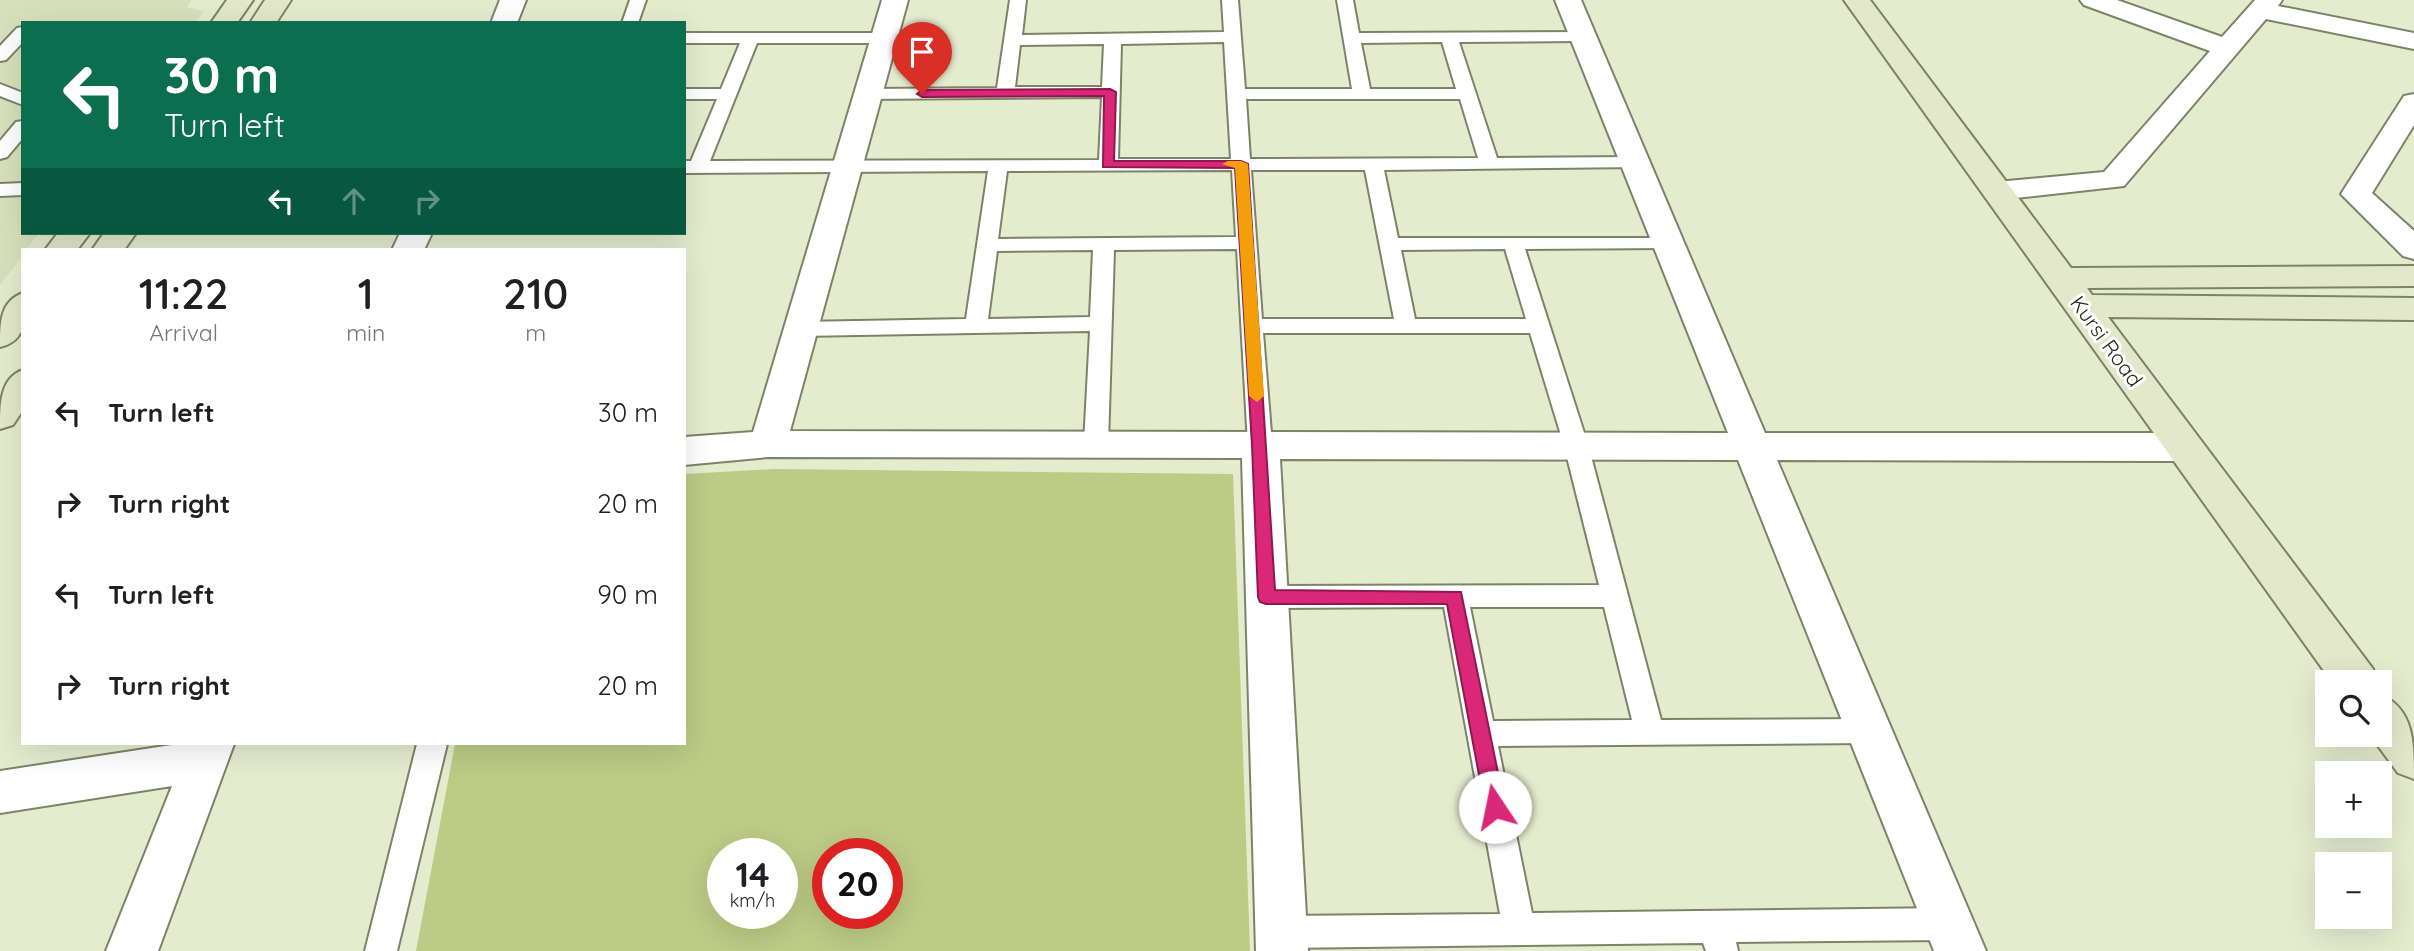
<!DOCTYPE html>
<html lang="en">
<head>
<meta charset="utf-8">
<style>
  :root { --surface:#fff; --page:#f2f2f2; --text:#202124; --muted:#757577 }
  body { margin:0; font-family:Quicksand,sans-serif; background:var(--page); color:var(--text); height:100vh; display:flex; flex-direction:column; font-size:26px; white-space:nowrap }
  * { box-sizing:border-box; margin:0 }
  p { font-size:23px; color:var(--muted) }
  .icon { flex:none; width:38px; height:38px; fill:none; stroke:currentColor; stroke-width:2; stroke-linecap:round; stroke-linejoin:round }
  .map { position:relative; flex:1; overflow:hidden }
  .details { position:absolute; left:21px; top:248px; width:665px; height:497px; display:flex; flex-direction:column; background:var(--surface); border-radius:0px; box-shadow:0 7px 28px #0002 }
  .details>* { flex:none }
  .guide { position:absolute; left:21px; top:21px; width:665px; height:214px; border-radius:0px; box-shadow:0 7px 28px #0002; background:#0b6e4f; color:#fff; overflow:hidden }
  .buttons { position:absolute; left:2315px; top:670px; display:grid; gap:14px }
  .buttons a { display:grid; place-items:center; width:77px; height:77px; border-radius:0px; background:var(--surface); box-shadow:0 7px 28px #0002; font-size:35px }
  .speed { position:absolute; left:707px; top:838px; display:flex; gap:14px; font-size:35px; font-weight:700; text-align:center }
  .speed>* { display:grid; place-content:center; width:91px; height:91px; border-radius:50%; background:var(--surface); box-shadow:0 7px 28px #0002; line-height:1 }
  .speed small { font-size:18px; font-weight:400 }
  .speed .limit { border:10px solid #d22; background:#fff; color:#111 }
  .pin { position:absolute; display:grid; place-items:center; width:60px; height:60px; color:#fff; margin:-72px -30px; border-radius:50% 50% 50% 0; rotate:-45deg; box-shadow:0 0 7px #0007 }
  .pin .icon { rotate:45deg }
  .me { position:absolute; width:77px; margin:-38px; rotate:349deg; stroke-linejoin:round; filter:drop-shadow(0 0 5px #0008) }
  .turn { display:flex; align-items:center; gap:24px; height:147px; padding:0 28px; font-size:32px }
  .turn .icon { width:91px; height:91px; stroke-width:2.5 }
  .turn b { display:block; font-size:49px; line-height:60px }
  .lanes { display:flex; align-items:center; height:66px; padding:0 28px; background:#0003; justify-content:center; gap:35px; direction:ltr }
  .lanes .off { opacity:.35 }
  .eta { display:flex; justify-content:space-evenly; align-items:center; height:119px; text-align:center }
  .eta b { font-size:42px; font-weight:600; line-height:49px }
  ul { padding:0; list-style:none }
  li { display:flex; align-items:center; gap:21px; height:91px; padding:0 28px }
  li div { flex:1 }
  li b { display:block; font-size:26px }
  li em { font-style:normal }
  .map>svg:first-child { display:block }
  .built { fill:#d8e0bb }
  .green { fill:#bdcb85; fill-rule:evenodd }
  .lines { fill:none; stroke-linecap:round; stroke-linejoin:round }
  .lane-casing { stroke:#7d8367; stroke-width:4 }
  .street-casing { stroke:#7d8367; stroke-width:4 }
  .secondary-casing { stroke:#7d8367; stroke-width:4 }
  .lane { fill:#fff; fill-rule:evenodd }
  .street { fill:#fff; fill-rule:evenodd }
  .secondary { fill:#e3e8ca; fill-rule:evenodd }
  .route { fill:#db2777; stroke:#8e194d; stroke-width:2 }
  .slow { fill:#f59e0b }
  .labels { text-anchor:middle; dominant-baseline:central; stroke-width:6; stroke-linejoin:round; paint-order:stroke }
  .street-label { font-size:21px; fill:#25281c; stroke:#fff }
</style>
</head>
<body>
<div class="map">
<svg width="2414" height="951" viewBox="0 0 2414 951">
  <rect width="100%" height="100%" fill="#e5ecce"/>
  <path class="built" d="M0 0H192L187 7 204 11 195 23H23V233H39L26 250H23V255L0 285Z"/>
  <path class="green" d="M775 469 1233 474 1250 951H416L455 744H684V474ZM723 854H782V914H723ZM828 854H887V914H828Z"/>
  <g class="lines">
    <g class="lane-casing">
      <path id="lane" d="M630 0H646L638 23H622Z
        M1010 0H1026L1022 35 1224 32 1222 0H1238L1245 89H1352L1337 0H1353L1359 33 1588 32 1590 36 1588 40 1582 41 1459 42 1497 158 1635 157 1642 159 1645 163 1642 167 1384 170 1398 238H1675L1678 242 1675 246 1668 248 1525 249 1588 445 1661 720 1869 719 1879 722 1883 731 1879 740 1869 743 1498 746 1532 913 1949 908 1960 913 1965 924 1960 935 1949 940 1736 942 1738 951H1706L1703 943 1281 948 1270 943 1265 932 1270 921 1281 916 1500 914 1444 607 1267 608 1258 604 1254 597 1258 590 1267 586 1599 585 1564 445 1530 333H1263L1272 445 1268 451 1260 454 1252 451 1248 445 1237 249 1114 250 1108 444 1104 450 1096 453 1088 450 1084 444 1090 331 801 336 793 334 790 329 793 324 801 322 966 319 988 171 684 173V161H691L717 99H684V89H721L740 43H684V33H884L892 38 884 43H757L710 161 1099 160 1102 97 868 99 859 94 868 89 997 88ZM1224 42 1231 159H1118L1121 44ZM1442 42 1456 89H1370L1361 43ZM1104 44 1102 87H1015L1020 45ZM1246 99H1460L1478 158 1250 159ZM1232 170 1236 237 998 239 1007 171ZM1251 170H1365L1394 319H1262ZM1505 249 1526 319H1415L1401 250ZM1093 250 1090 317 988 319 997 251ZM1470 607H1604L1632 720 1493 721Z
        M23 27V42L6 60 0 61V46L17 28Z
        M0 84 23 93V105L0 96Z
        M23 121V138L7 157 0 159V141L16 122Z
        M23 183V195L0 196V184Z
        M417 744H447L397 951H365Z"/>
    </g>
    <g class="street-casing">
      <path id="street" d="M500 0H526L517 23H491Z
        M882 0H908L790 431 1728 433 1555 0H1581L1765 433H2184L2197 437 2203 447 2197 457 2184 461 1777 460 1986 951H1934L1738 460 1280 459 1308 951H1256L1242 458 768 457 684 465V437L753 432Z
        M2080 0H2117L2222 37 2255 0H2282L2278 6 2414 33V49L2266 19 2124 186 1997 200 1986 198 1982 191 1986 184 1997 182 2104 172 2210 51 2084 5Z
        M2414 94V125L2372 193 2414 231V259L2403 256 2341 194 2404 96Z
        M400 233H432L424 250H392Z
        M178 744H234L158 951H106L172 786 0 813V771Z"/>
    </g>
    <g class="secondary-casing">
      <path id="secondary" d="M227 0H253L237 23H211Z
        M265 0H291L276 23H250Z
        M1844 0H1870L2071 268 2414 266V286L2087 288 2092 295 2414 298V320L2108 317 2373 669 2379 682H2332Z
        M58 233H90L77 250H45Z
        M104 233H136L124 250H92Z
        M23 293C23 318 29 340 0 347 0 323 0 301 23 293Z
        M23 370V410L13 425 0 429C0 404 0 378 23 370Z
        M2380 694C2414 709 2414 742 2414 779L2398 773 2370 735H2380Z"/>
    </g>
    <use href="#lane" class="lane"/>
    <use href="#street" class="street"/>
    <use href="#secondary" class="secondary"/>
  </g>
  <path class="route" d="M1110 89 1116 92 1114 161H1241L1248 164 1275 590 1461 592 1505 807 1502 813 1495 816 1488 813 1485 807 1447 604H1266L1260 602 1258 597 1252 445 1235 168 1103 167 1104 96 922 97 917 94 922 90Z"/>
  <path class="slow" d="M1241 161 1248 164 1264 396 1257 402 1249 396 1235 168 1222 164 1228 161Z"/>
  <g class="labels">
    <g class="street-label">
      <text transform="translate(2107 341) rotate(54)">Kursi Road</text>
    </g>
  </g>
</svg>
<div class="buttons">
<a><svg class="icon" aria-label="search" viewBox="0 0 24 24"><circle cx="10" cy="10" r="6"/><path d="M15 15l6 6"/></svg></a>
<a>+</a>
<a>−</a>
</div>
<div class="speed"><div>14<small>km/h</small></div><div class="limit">20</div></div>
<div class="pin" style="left:922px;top:94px;background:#d93025"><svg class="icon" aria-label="arrive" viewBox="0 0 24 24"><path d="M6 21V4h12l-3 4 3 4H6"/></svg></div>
<svg class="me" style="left:1495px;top:807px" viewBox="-20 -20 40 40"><circle r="19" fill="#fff"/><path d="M0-13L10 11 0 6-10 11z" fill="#db2777"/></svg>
<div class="guide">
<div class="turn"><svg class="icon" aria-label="left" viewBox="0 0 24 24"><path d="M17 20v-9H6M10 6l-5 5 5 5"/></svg><div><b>30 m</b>Turn left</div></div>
<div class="lanes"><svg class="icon" aria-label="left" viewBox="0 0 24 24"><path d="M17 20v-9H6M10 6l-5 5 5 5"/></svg><svg class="icon off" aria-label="ahead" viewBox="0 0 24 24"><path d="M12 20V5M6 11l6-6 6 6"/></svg><svg class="icon off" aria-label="right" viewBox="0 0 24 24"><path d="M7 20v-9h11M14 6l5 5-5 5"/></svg></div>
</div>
<section class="details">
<div class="eta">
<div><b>11:22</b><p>Arrival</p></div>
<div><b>1</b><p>min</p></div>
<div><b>210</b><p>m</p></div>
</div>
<ul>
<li><svg class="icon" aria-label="left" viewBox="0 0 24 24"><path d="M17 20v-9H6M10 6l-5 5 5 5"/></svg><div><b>Turn left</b></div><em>30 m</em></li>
<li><svg class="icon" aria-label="right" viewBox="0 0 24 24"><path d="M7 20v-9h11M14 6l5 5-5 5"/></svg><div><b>Turn right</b></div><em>20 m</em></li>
<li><svg class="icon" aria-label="left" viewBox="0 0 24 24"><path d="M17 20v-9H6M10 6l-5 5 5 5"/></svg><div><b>Turn left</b></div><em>90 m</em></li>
<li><svg class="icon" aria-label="right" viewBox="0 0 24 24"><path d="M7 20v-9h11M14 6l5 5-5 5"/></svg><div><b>Turn right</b></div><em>20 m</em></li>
</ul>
</section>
</div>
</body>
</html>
